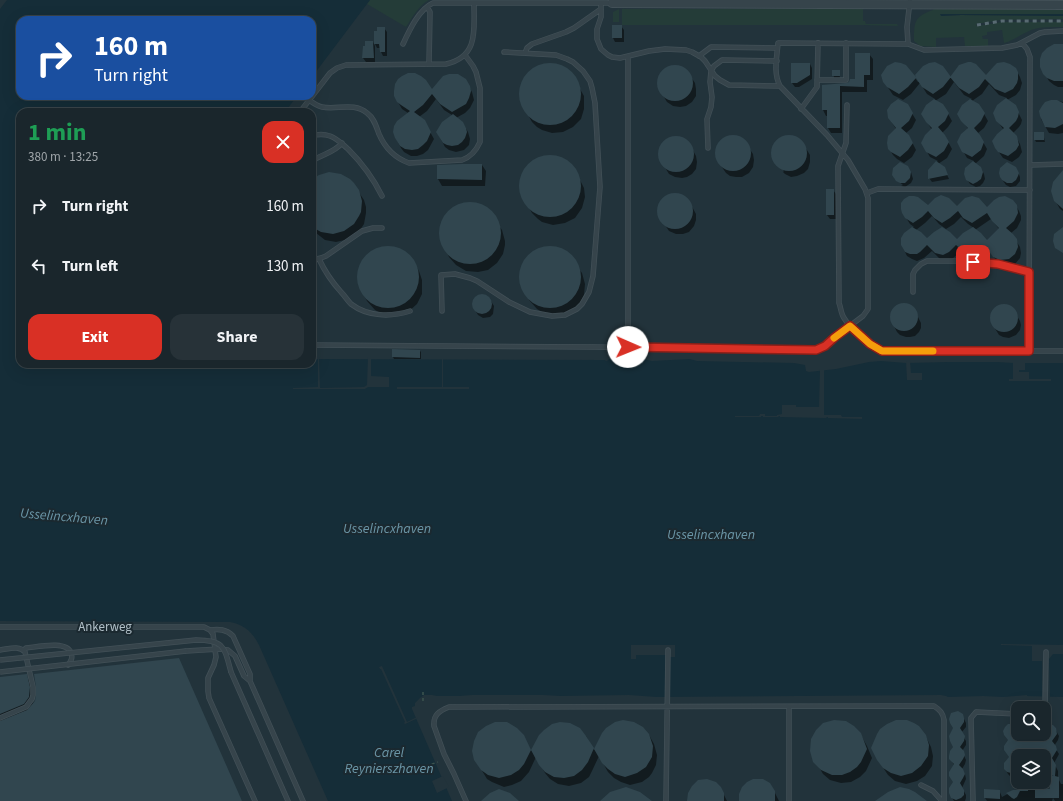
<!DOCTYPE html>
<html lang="en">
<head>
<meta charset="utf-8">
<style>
  :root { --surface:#1a262c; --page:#273238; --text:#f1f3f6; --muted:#9fa5a9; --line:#384348; --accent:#d93025 }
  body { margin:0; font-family:"Source Sans 3",sans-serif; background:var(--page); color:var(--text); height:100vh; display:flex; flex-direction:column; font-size:15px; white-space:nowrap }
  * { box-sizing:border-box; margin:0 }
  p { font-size:13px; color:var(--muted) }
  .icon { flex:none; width:22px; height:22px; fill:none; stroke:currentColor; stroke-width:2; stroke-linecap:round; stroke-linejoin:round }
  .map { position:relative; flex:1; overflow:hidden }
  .details { position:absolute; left:16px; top:108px; width:300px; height:260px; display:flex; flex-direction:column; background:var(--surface); border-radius:12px; box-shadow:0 4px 16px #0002,0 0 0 1px var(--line) }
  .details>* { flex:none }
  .top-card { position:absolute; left:16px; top:16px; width:300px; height:84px; border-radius:12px; box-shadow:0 4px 16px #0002,0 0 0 1px var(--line); background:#1a4fa0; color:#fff; overflow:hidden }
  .buttons { position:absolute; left:1011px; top:701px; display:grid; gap:8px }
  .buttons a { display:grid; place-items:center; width:40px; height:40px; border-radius:8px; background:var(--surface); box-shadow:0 4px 16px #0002,0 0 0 1px var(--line); font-size:20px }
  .pin { position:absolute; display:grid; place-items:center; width:34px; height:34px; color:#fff; margin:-17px; border-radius:8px; box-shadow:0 2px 6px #0006 }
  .me { position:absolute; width:44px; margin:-22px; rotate:91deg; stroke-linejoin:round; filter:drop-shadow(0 0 3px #0008) }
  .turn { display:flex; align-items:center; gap:14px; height:84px; padding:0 12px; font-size:18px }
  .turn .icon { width:52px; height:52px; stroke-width:2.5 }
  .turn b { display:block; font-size:28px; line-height:34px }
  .round { display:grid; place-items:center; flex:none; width:42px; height:42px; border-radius:12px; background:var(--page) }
  .summary { display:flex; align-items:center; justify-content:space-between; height:68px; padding:0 12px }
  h1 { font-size:24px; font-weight:700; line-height:30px; color:#1e9e55 }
  .button { display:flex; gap:8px; margin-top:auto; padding:8px 12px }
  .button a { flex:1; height:46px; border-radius:12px; background:var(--accent); color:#fff; font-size:16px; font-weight:700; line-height:46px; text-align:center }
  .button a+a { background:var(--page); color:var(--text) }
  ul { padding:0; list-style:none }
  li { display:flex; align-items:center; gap:12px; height:60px; padding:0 12px }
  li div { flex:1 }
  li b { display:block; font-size:15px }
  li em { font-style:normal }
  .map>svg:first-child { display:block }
  .green { fill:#243c38 }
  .water { fill:#152d38 }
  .pier { fill:#22333b }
  .shadow { fill:#0007; fill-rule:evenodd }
  .building { fill:#31464f }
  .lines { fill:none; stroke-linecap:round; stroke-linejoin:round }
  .service-casing { stroke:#425057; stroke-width:5.5 }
  .minor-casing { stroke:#425057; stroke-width:10 }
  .path { stroke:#3d544f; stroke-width:1.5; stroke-dasharray:3 3; stroke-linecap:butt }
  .service { stroke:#36444b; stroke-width:4 }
  .minor { stroke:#36444b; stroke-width:8 }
  .rail { stroke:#586a72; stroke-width:3; stroke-dasharray:4 4; stroke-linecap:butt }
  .service-bridge-casing { stroke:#425057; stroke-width:5.5; stroke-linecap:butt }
  .service-bridge { stroke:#36444b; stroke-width:4 }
  .route-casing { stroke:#8d1f18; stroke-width:10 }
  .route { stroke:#d93025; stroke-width:7 }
  .slow { stroke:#f59e0b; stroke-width:7 }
  .labels { text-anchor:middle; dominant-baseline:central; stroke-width:4; stroke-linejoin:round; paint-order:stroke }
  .street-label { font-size:13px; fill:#b1bfc7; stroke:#1b2930 }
  .water-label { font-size:14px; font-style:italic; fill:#6a95a6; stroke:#1b2930 }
</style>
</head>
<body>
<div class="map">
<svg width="1063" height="801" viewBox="0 0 1063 801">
  <rect width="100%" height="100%" fill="#22333b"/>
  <path class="green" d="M370 0H429C419 5 412 18 406 27L367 4Z
    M619 9V22H613V12Z
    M622 9H863V21H865L866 24H897L898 26 863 25H622Z
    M935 9H1063V14H943L941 16 961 15 1063 16V19L1001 20 976 24 977 26 1002 22H1063V27C1051 27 1038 26 1027 32 1018 36 1014 40 1004 43L1002 30 987 32V35L982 36 983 39H988V46H965L964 37 936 38V47L920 46 914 41C914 19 915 17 935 9Z"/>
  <path class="water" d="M7 0H370L312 77V20H20V96H297L285 112H20V364H312V359L604 360 607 361 610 358 620 361 643 359 652 361 690 359 697 361 794 363 805 365 806 371 809 372 836 369 869 362 881 361 906 363 949 362H997L1013 363H1063V697L1027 696V695L1003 697 983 696 948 697 946 696 941 695 657 697 629 695 560 696 543 695H472L459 696H437L432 695H424L420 698 415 703V706L412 707V709L452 801H328L259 645C252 632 245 625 230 622L0 621V9Z
    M940 14H1063V16L961 15 941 16Z"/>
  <path class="pier" d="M318 357H319L320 388 364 387 367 385 368 357H371V376L389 377V387H368L365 389H293V388L318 387Z
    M442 357H443V387H469V389H397V387H442Z
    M906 361H910L911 373H922V380H907Z
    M1013 361H1025V370H1019V372H1029V379H1051V381H1009V379H1013Z
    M820 369H824V415H841L842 417H862V419L828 418V417H827L826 418 780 417V416H779L778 417H763V416H761V417H735V416H759L760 414H765V416H777V415L782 414V405H796V407H819Z
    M1001 644 1063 645V654H1053L1049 659 1050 698H1042V661H1032V646L1001 645Z
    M631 645H675V657H670V698H665L666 655H636V659H631Z
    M382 666 407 722 417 717 418 718 405 724 404 723 405 722 381 669H380L379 667Z
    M443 776 449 787 437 793 432 781Z"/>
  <path class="shadow" d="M621 26 624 30V42H615L613 38Z
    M384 28 387 32V56H383L381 52V48H377L375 44V62H366L363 58 364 47H366L373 42 375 46V32H378Z
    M1063 46V87H1058L1054 85 1049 81 1045 74Z
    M869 54 873 59V80H867V92H842V133H831L828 128V116H826L823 110V86L847 84 856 80Z
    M810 64 812 68V79L799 87H795L792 83Z
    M544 65H555L564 68 572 75 584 96V109L581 119 573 127 563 132 552 133 542 130 537 127 532 122 521 102 520 91 524 79 533 70Z
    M676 66 681 67 687 71 695 83 696 89V96L692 102 686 106 680 107 673 106 667 102 659 89V83L660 76 664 70 669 67Z
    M906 66 918 82 950 77V78L958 67 986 77 1016 70 1020 77 1022 83 1020 90 1016 95 1007 100 1015 106 1022 120 1021 124 1019 127 1013 133 1016 137 1020 144 1022 152 1019 157 1012 162 1003 158 996 148 1003 129 997 120 998 105 1007 98 999 95 989 84 982 94 972 101 979 105 988 121 984 128 978 133 987 149 984 156 975 164 982 170 984 174 985 179 983 183 980 186 976 187 970 184 965 176 966 169 974 161 967 158 958 142 968 129 958 114 963 105 972 99 964 95 954 82 946 94 935 101 943 105 952 121 948 127 942 133 945 136 952 149 947 158 938 164 944 168 949 179 932 182 929 178 931 167 938 161 930 157 922 143 932 130 922 114 926 106 935 99 927 94 920 83 911 94 903 100 893 95 885 83Z
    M833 71H839L840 78H834Z
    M465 80 472 92 474 100 470 108 465 113 456 118 464 125 468 132 470 139 469 145 464 150 456 152 449 150 445 147 437 132 452 115 444 110 436 99 427 111 419 117 424 121 434 139 428 150 423 154 417 156H411L404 152 401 148 395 137 408 113 402 109 398 102Z
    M1053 100 1063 102V133L1058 134 1049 133 1041 119Z
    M907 105 916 120 912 128 906 133 912 142 916 150 912 157 904 163 897 159 893 155 889 148 896 129 889 118Z
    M1035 133H1043L1045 142H1036L1035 140Z
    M785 136H790L797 138 802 142 810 155V162L808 169 804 173 797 176 791 177 785 174 779 168 783 172 784 171 776 163 773 158 772 152 775 144 778 140Z
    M676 137 682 139 689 143 696 156 697 162 696 169 692 174 687 177 682 178 675 177 669 174 661 161 659 156 661 148 664 142 669 139Z
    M734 137 740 138 745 142 753 154 754 160 753 167 749 173 742 177H736L730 176 726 173 717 160 716 154 717 147 720 142 726 138Z
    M553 156 564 159 570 163 574 168 584 188 585 197 582 208 575 218 565 223 553 225 542 222 538 219 532 213 522 194 521 184 523 173 529 164 540 158Z
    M482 165 486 171 485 186H442L438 179V166Z
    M911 172 913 179 911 183 905 187 901 186 903 185 894 178Z
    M1018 172 1020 177V181L1016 186 1010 187 1006 185 1001 178Z
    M1063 174V211L1060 209 1056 202Z
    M312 181 358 191 364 200 366 207V213L364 224 358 233 349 239 336 242 325 240 316 233 312 228Z
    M827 190H833L836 194V219H830L827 215Z
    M672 194H679L685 197 689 201 696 214V220L694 226 689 232 683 234H676L669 231 661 219 659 213V206L663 200 667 196Z
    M467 204 478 205 489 211 502 230 505 241V245L503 254 497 263 488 270 478 272 466 271 456 265 449 257 441 241 440 235 441 225 446 215 456 207Z
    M1015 204 1019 211 1021 216V220L1017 228 1011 233 1020 247 1021 253 1020 258 1015 264 1007 266 998 263 990 252 982 260 975 261 970 259 961 251 952 259 947 261 940 259 932 251 924 258 917 261 912 259 907 256 902 246 904 234 914 227 910 224 903 213 928 207 987 208ZM932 216 939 224 946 229 954 224 961 217 968 224 974 228 957 241 927 240 916 230 925 223ZM991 219 999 229 987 241 975 230Z
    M384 248 396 249 406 254 413 262 419 271 422 280V294L417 304 407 313 384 315 375 310 367 301 362 292 358 279 359 269 365 259 368 255 374 251Z
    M549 248 561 250 570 256 582 273 585 284 584 295 578 307 568 313 547 315 537 309 529 300 522 285 521 279 522 268 529 257 538 251Z
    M480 295H483L489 298 494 306 493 314 490 317 483 318 478 315 474 308 473 303 474 300 476 297Z
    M903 304 907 305 912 307 915 311 921 323V328L919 332 915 336 910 337H906L900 335 897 332 891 320 893 311 897 307Z
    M1003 305H1007L1013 309 1020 321 1021 325 1020 330 1016 335 1009 338 1003 337 999 335 991 322V316L992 313 994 309 998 306Z
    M420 351 421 352V359H394L393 357Z
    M26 675 31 684 34 697 33 705 36 702 242 801H0V678Z
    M962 715 966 723V727L961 733 966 741V745L962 751 966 760 965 764 962 769 965 774 966 779 962 788 966 795V798L965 801H954L951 796 954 783V765L950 758Z
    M1054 727 1059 736 1058 740 1054 746 1059 754 1058 756 1054 763 1058 771V778L1061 784H1063V801H1055L1053 798 1052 801H987L985 798 999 790 1002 797 1013 791H1021V782H1031L1030 790H1051V778L1044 773V756H1018V777H1011L1008 774 1005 769 1010 758 1005 750 1018 729V734H1044V728Z
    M605 731 649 735 654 744 657 755 656 765 652 773 649 777 642 782 630 785 621 782 614 778 608 772 599 756 592 771 589 777 581 783 569 786 558 784 550 779 545 773 536 757 529 772 521 781 512 785 504 787 492 782 487 779 478 764 528 745 531 751 542 733 586 736 594 750Z
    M862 737 867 746 872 758 866 771 860 777 851 782 841 783 830 780 823 774 812 755Z
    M926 737 931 747 933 756 932 766 925 776 917 781 906 784 895 781 888 775 878 760Z
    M720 787 727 801H689Z
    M772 787 779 801H740Z"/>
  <path class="building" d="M612 25H622V38H612Z
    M377 27H385V52H380L379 44H374V31H377Z
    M365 41H373L374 58H362L363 46H365Z
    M1054 44H1063V81H1054L1047 78 1043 74 1040 67V59L1042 53 1047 48Z
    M855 53H870V75H864V87L840 86V128H827V110H822V85L846 83 849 82 850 79H855Z
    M895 62 901 63 906 65 916 77 915 75 923 66 929 63 935 62 943 66 951 77 943 87 933 94 922 87 916 78 908 87 899 94 887 87 883 82 881 75 887 66Z
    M968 62H971L976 64 986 75 994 66 997 63 1004 62 1010 64 1016 68 1018 72V79L1017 83 1013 89 1005 93 995 89 985 79 979 87 969 94 959 88 950 77 959 65Z
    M791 63H810V75L797 83H791Z
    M519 94a31 31 0 1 1 62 0a31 31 0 1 1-62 0Z
    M657 83a18 18 0 1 1 36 0a18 18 0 1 1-36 0Z
    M832 70H840V76H832Z
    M408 73H415L421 76 426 80 432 89 443 76 449 74H458L466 79 470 86 471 91 469 98 466 104 452 112 440 104 432 94 423 105 414 112 425 120 431 132 427 141 423 145 418 149 412 150 405 149 400 146 395 138 393 132 394 126 397 121 410 111 401 105 397 102 394 96V91L395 84 398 79 402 76Z
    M1006 98 1016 105 1019 112 1018 117 1016 121 1009 128 1017 136 1019 145 1016 150 1008 156 998 152 995 148 992 141 997 134 1004 128 996 121 993 113 997 105Z
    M898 99 908 104 913 113 909 121 901 128 909 135 913 143 908 150 900 157 891 152 888 149 887 143 888 136 896 128 888 118 887 110 891 104Z
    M934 99 943 104 949 113 945 121 938 127 945 135 949 142 944 151 936 157 926 152 921 143 925 135 932 128 926 122 921 114 926 105Z
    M970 99 979 104 985 113 981 121 974 128 980 135 984 142 981 150 972 157 962 152 957 142 961 134 968 128 961 121 957 114 962 105Z
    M1051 100H1057L1063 103V124L1055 128 1045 127 1040 116 1039 111 1042 106 1045 102Z
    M453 114 463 122 466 128 467 132 465 138 462 142 458 145 452 146 447 145 443 143 436 132 442 122Z
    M1034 132H1044V140H1034Z
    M715 153a18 18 0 1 1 36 0a18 18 0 1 1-36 0Z
    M771 153a18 18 0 1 1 36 0a18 18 0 1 1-36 0Z
    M658 154a18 18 0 1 1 36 0a18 18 0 1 1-36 0Z
    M519 186a31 31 0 1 1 62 0a31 31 0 1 1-62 0Z
    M936 161 945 167 948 175 928 179V170Z
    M973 161 981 167 983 172 981 179 977 182 973 184 966 180 964 174 965 168Z
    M900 162 908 166 911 172 910 178 905 183H900L896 181 892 175 893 168Z
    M1007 162 1016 167 1019 173 1018 176 1016 180 1012 183H1007L1002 180 1000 177 999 173 1000 168Z
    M462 164H482V180L437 179V165Z
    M1063 170V209L1054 201 1051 191 1053 182Z
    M329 172 341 174 350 179 354 183 359 190 362 201 361 212 359 216 354 224 344 231 333 234 321 232 312 227V179L319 175Z
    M826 189H834V215H826Z
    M657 211a18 18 0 1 1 36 0a18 18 0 1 1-36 0Z
    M941 195 949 198 957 206 965 198 972 196 979 198 987 207 994 200 999 197 1005 196 1013 200 1017 205 1018 213 1014 221 1006 228 1013 234 1017 239 1018 247 1015 254 1009 259 1000 260 993 257 986 247 978 253 971 255 965 253 956 245 949 252 943 255 935 253 927 245 920 252 917 254H910L905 252 901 245V238L904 233 912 227 921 232 927 238 934 232 942 227 950 232 957 239 963 233 973 227 981 233 987 240 999 228 992 221 987 213 972 223 963 218 958 211 950 218 942 223 934 218 928 211 922 217 913 223 905 218 902 213 901 209V203L904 199 909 196H914L918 197 928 205 935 198Z
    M439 233a31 31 0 1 1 62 0a31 31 0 1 1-62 0Z
    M1063 227V253L1055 248 1053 241 1054 234Z
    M357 277a31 31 0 1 1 62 0a31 31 0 1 1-62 0Z
    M519 277a31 31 0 1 1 62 0a31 31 0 1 1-62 0Z
    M472 304a10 10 0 1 1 20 0a10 10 0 1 1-20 0Z
    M890 317a14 14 0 1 1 28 0a14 14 0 1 1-28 0Z
    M990 318a14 14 0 1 1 28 0a14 14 0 1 1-28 0Z
    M392 349 420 350V358L392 357Z
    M179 658 242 801H0V721L27 710 35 701 36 695V687L34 674Z
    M27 674 30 687 29 697 24 704 0 714V677Z
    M958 711 963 714 964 718V722L960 728 965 736 964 741 960 747 964 751 965 755 963 759 959 765 963 769 965 774 963 778 960 783 964 790V795L961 798 956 800 951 798 949 793V788L953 782 949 776V772L954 764 949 759V756L950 751 953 747 950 741 949 736 953 728 950 723 949 719 951 713Z
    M623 720 634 722 643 727 649 734 653 746 652 757 646 767 637 773 625 777 615 774 608 769 602 763 594 749 602 733 606 728 615 722Z
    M834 720 846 721 854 726 861 733 867 749 861 762 857 767 850 772 842 775H832L821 770 813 762 810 751 811 739 816 730 823 723Z
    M896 720H907L914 723 919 726 926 735 929 745 928 756 921 766 912 773 901 776 891 773 883 768 877 760 871 748 877 734 880 729 887 724Z
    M495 722H507L517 728 524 735 531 750 524 764 519 770 511 775 499 778 488 775 481 770 474 760 472 751 474 741 478 732 486 726Z
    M560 722 570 723 580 728 586 736 594 748 588 762 582 770 574 776 564 778 554 777 545 772 539 765 531 750 539 735 544 730 552 724Z
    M1008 724H1012L1017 726 1018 728V734H1044V726L1048 724 1053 725 1056 728 1057 734 1052 741 1056 746 1057 750 1052 758 1056 765 1055 776 1059 777V798H1035V789H1050V775L1054 776 1044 772V749L1031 756 1018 752 1017 770 1014 773H1011L1007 772 1004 769V763L1009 757 1004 750V746L1008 740 1004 735 1003 731 1005 727Z
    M707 779 716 782 721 787 724 793V801H687L688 793 692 786 698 780Z
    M753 779H763L770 783 775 791V801H739V794L742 787 747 782Z
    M1020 782H1028V791H1020L1017 797 1014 799 1012 798 1006 793 1013 790H1020Z
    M626 787 640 792 652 801H600L610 792Z
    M900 787 909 789 915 792 927 801H875L888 792Z
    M499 789 510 793 519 801H481L490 793Z
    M984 789 1000 790V799L984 798Z"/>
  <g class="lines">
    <g class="service-casing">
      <path id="service" d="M601 3V17L597 29V39L601 49 608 55 612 57 620 58 649 51 665 49 686 50 692 52 701 57 705 61 715 76 720 80 729 85 780 86
        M427 7 430 12 429 64
        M1022 43 1027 49 1030 57 1029 351
        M403 44C409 31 419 9 433 3H612
        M908 44 907 27 910 0
        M525 53 527 48 532 44 566 32 574 28 601 9
        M628 56V347
        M699 56 711 47 777 48
        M817 80H846V43
        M309 100C313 103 317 106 322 107 337 110 354 102 367 113 374 118 376 126 379 134 385 148 395 158 409 163L462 160C471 157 476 151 480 142V88L476 72 473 66 465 55
        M847 105 846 143 838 166 839 303C841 308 841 314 844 318 852 331 869 345 882 351H1063
        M801 109 817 87 818 43
        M300 112 330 73 337 68 346 65 446 64C479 57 474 29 474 3
        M312 136C318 134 324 134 330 136 338 139 342 144 348 149 362 163 373 178 382 196
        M708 148 707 119 711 107 712 97 710 82 711 71 714 66 722 60 777 61
        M312 161C322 154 334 153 342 143
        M1030 165 1063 164
        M867 193 878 189 1030 190
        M319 259C325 272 332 282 341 292 345 296 347 300 351 304 368 317 391 317 410 311
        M312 260 321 258 326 256 362 231 373 228H382
        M913 292V274L915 270 921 264 927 261H961L998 264 1029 272
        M442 311 441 275 455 274 470 278 477 281 509 302 530 312 552 316 565 315 577 309 582 304 589 292 593 276 600 187 595 103 592 88 590 81 583 71 573 62 567 59 556 55 504 52
        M312 345 594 347 816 350 825 346 835 337 863 316 868 309V198L865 189 848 160 827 135 780 86C773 73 777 57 778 43L908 44 924 50 1002 48 1017 45 1040 33 1045 32 1063 31
        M0 627H204L210 630 213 634 216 657 214 665 208 678V691L209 698 255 801
        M210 630C219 629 226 629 233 636L250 674V681
        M0 650C9 649 19 645 25 652L33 687V695L32 699 26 707 0 718
        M24 650 26 648C37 647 67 640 71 653 73 658 71 661 68 665
        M186 651 219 649 228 650 235 656 244 676 250 681 303 801
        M231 672 288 801
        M789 707V801
        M1044 709 1045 708 1046 652
        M921 785 933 791 942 801
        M466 801 454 774 444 754 434 726C433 715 439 711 449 707L934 706C940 710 943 713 944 720V801
        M666 801 668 650
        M973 801 971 718 976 712 1018 714"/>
    </g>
    <g class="minor-casing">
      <path id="minor" d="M612 3 1063 5"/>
    </g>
    <path class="path" d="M423 692V702
      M426 766 438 762"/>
    <use href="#service" class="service"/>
    <use href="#minor" class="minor"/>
    <path class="rail" d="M977 25 1002 21H1063"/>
    <g class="service-bridge-casing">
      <path id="service-bridge" d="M0 660 196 640C224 640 224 646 231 672
        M0 672 186 651"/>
    </g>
    <use href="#service-bridge" class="service-bridge"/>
  </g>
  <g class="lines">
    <g class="route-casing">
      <path id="route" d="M628 347 816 350 825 346 835 337 850 326 870 344 882 351H1029V272L998 264 973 262"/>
    </g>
    <use href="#route" class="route"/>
    <path class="slow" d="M834 338 850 326 870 344 882 351H933"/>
  </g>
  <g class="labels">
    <g class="street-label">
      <text x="105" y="627">Ankerweg</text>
    </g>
    <g class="water-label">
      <text transform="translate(64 517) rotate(5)">Usselincxhaven</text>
      <text x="387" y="529">Usselincxhaven</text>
      <text x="711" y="535">Usselincxhaven</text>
      <text x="389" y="753">Carel<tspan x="389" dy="16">Reynierszhaven</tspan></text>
    </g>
  </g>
</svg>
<div class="buttons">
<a><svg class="icon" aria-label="search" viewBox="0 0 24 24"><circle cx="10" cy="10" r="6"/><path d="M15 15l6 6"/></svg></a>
<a><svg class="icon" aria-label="layers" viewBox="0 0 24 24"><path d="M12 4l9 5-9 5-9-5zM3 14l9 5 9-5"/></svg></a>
</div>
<div class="pin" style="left:973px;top:262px;background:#d93025"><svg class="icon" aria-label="arrive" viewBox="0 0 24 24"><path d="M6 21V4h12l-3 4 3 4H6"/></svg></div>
<svg class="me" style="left:628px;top:347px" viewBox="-20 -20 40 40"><circle r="19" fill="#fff"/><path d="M0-13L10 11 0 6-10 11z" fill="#d93025"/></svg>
<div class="top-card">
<div class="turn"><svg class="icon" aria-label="right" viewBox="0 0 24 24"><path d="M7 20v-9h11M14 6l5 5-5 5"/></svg><div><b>160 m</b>Turn right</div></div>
</div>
<section class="details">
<div class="summary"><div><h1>1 min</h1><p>380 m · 13:25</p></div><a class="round" style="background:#d93025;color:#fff"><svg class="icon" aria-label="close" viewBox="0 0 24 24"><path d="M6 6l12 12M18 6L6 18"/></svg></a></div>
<ul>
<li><svg class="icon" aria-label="right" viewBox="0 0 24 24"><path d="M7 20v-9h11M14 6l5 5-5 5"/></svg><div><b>Turn right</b></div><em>160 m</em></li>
<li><svg class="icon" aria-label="left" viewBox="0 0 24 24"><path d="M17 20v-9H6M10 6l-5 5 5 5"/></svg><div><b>Turn left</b></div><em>130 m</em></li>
</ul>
<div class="button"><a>Exit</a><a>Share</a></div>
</section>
</div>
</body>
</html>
